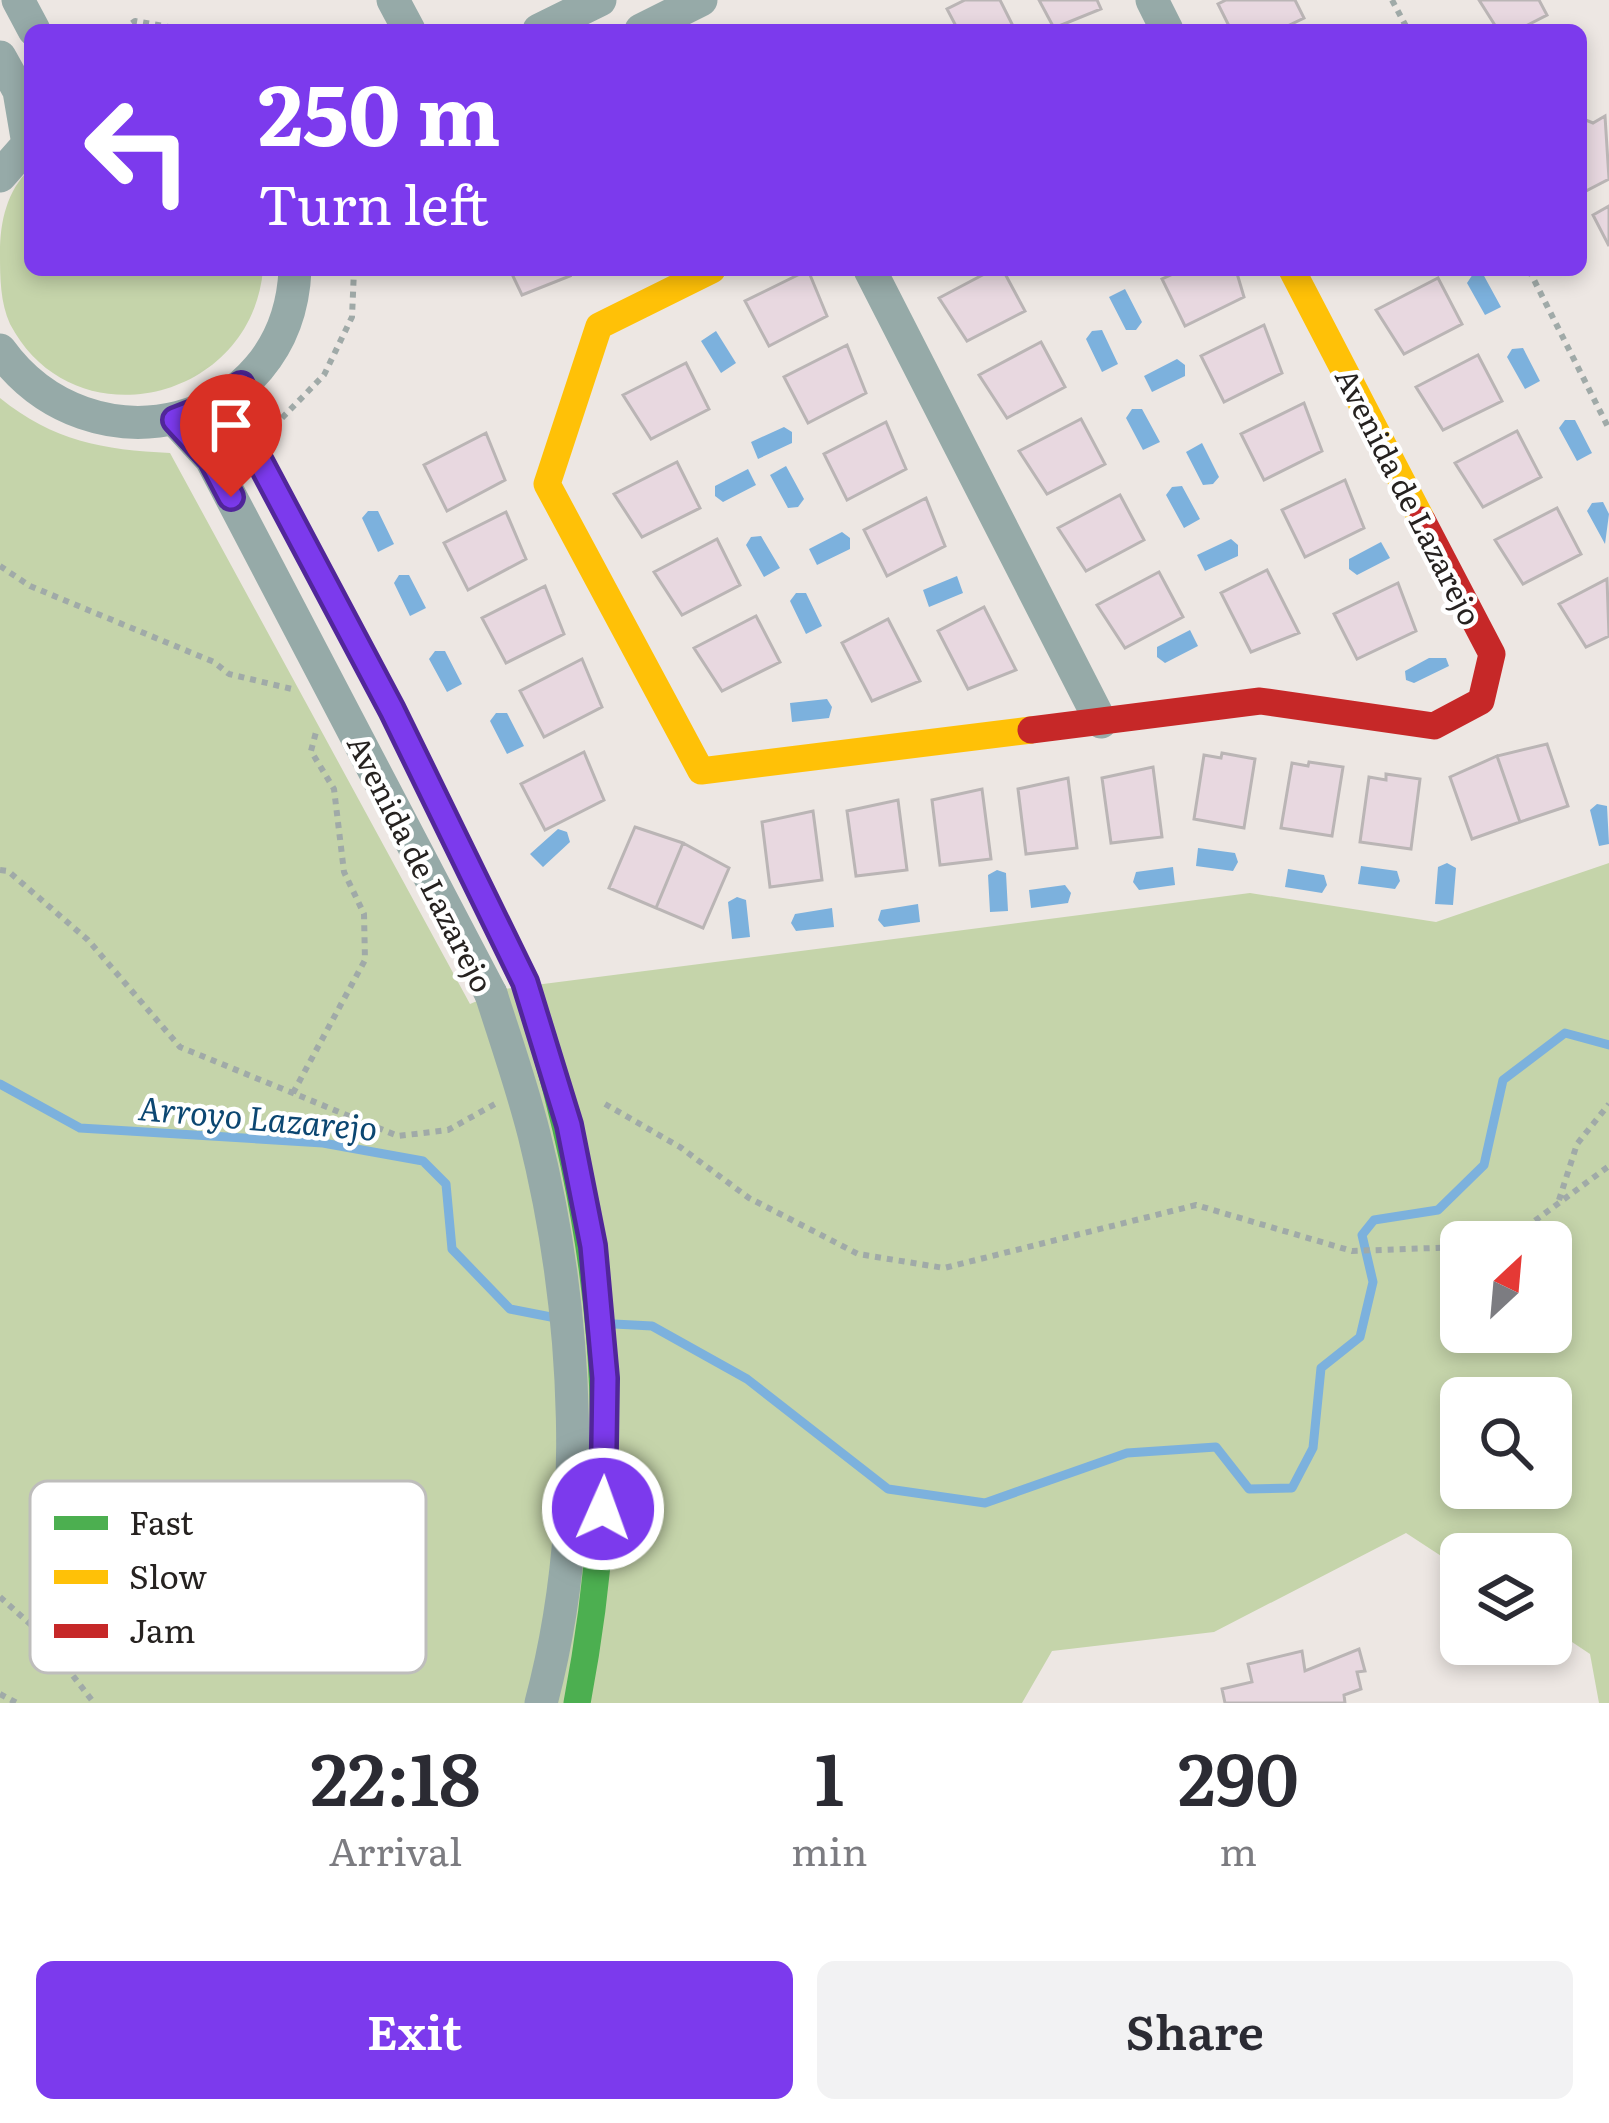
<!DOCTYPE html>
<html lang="en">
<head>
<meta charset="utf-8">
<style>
  :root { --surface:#fff; --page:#f2f2f3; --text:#2b2b33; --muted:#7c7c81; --accent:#7c3aed }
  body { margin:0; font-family:Literata,serif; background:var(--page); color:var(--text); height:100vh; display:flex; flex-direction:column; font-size:45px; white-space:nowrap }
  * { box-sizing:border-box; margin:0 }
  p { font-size:39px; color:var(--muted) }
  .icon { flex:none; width:66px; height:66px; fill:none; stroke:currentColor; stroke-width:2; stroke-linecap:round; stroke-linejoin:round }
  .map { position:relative; height:1703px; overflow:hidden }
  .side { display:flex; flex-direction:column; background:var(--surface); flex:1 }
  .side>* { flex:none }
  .guide { position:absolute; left:24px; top:24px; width:1563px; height:252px; border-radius:18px; box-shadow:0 6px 18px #0003; background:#7c3aed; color:#fff; overflow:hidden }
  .needle { width:78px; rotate:26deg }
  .controls { position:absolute; left:1440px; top:1221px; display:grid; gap:24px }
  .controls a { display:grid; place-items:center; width:132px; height:132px; border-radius:18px; background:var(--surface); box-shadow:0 6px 18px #0003; font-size:60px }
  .pin { position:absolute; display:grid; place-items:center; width:102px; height:102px; color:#fff; margin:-123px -51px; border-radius:50% 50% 50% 0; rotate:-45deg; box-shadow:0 0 12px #0007 }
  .pin .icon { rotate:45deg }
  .me { position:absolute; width:132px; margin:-66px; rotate:2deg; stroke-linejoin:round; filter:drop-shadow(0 0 9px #0008) }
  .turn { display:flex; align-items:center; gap:42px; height:252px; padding:0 36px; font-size:54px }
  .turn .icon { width:156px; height:156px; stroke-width:2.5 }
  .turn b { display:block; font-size:84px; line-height:102px }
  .eta { display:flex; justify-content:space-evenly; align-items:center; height:204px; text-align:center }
  .eta b { font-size:72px; font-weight:600; line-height:84px }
  .cta { display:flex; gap:24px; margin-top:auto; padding:24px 36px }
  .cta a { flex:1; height:138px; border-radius:18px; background:var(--accent); color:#fff; font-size:48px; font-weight:600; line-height:138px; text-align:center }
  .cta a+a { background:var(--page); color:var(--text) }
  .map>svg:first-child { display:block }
  .green { fill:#c5d4aa; fill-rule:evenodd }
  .water { fill:#7cb1dd }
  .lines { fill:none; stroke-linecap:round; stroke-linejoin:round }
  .stream { stroke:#7cb1dd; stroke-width:9 }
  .building { fill:#e8d8e0; stroke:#bab5b5; stroke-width:3 }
  .path { stroke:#a0aaa8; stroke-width:6; stroke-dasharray:6 6; stroke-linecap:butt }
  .street { stroke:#96aaa8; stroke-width:33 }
  .slow { stroke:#ffc107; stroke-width:27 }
  .jam { stroke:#c62828; stroke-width:27 }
  .street-bridge { stroke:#96aaa8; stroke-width:33 }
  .fast-bridge { stroke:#4caf50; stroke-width:27 }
  .route-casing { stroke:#51269a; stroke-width:30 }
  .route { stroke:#7c3aed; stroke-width:21 }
  .labels { text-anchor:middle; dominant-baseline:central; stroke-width:9; stroke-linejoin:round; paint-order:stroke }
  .street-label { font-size:30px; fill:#262220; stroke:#fff }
  .water-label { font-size:33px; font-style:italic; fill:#0c4772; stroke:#fff }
  .key { fill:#fff; stroke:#bebdbc; stroke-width:3 }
  .key-label { font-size:33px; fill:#262220 }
</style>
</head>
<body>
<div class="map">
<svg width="1609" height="1703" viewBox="0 0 1609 1703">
  <rect width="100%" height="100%" fill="#ede7e3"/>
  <path class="green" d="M30 169V270H263C251 402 73 444 10 324 0 302 0 276 0 252 0 222 7 190 30 169Z
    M0 398C53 441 103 450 170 453L470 1004 505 989 1250 893 1436 922 1609 863V1703H1599L1590 1654 1551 1628V1554H1461V1569L1406 1533 1214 1632 1052 1651 1022 1703H0ZM1461 1242H1551V1332H1461ZM1461 1398H1551V1488H1461Z"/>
  <path class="water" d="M1473 274H1483L1501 307 1485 315 1467 283Z
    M1125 289 1142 322 1136 330H1126L1109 297Z
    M1102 330 1118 364 1102 372 1086 339 1092 331Z
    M716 331 736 363 721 373 701 341Z
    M1523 348 1540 381 1525 389 1507 357 1512 349Z
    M1177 359 1185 365V376L1152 392 1144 376Z
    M1132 409H1142L1160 442 1143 450 1126 418Z
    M1565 420H1575L1592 453 1577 461 1559 428Z
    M784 427 792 432V443L758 459 751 442Z
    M1202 443 1219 477 1213 484 1203 485 1186 452Z
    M786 466 804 499 798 507 788 508 770 475Z
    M748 469 756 485 723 502 715 496V486Z
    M1182 486 1200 519 1184 528 1166 495 1172 487Z
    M1603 502 1609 514 1605 544 1587 511 1592 503Z
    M368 511H378L394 544 378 552 362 518Z
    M842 532 850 538V549L817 565 809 549Z
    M761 536 780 568 764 577 746 545 751 537Z
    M1231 539 1238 545V556L1205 571 1197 555Z
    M1381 542 1390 558 1357 575 1349 569V559Z
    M399 575H409L426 608 410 616 394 583Z
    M957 576 963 593 929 607 923 590Z
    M796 593H806L822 626 806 634 790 601Z
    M1190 630 1198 646 1165 663 1157 657V647Z
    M435 651H445L462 684 447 692 429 659Z
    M1429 658H1446L1449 666 1414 683 1406 680 1405 671Z
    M827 699 832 707 829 718 792 722 790 703Z
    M496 713H507L524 746 507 754 490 721Z
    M1597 804 1607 806 1609 844 1599 846 1590 810Z
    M558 829 567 832 570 842 543 867 530 854Z
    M1198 848 1235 853 1238 862 1233 871 1196 866Z
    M1447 863 1456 868 1453 905 1435 904 1438 867Z
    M1361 866 1397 871 1400 881 1395 889 1358 884Z
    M1173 867 1175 885 1139 890 1133 882 1136 872Z
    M1288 869 1324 875 1327 885 1322 893 1285 887Z
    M997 870 1006 873 1008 911 990 912 988 875Z
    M1065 885 1071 893 1068 903 1031 908 1029 890Z
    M737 897 746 900 750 937 732 939 728 902Z
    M918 904 920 922 884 927 878 920 881 910Z
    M832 908 834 927 796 931 791 923 795 914Z"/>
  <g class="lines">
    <path class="stream" d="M0 1084 80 1128 323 1143 423 1161 446 1184 452 1249 510 1309 556 1318
      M614 1324 652 1326 747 1379 888 1489 985 1503 1127 1453 1216 1447 1249 1489 1292 1488 1313 1448 1321 1368 1360 1337 1373 1282 1362 1235 1374 1220 1438 1210 1484 1165 1503 1080 1565 1033 1609 1045"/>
  </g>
  <path class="building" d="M965 0H1000L1015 30H958L947 9Z
    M1039 0H1097L1101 9 1054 28Z
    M1226 0H1295L1304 18 1279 30H1231L1218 4Z
    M1479 0H1539L1547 15 1518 30H1498Z
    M1605 116 1609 179 1582 193 1581 118 1593 123Z
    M1609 206V246L1593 215Z
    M510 270H567L570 276 522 295Z
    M808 270 827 316 769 346 745 301Z
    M1003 270 1025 311 967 341 939 298 992 270Z
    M1236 270 1244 297 1185 326 1162 279 1182 270Z
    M1438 278 1462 324 1404 354 1376 310Z
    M1264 325 1282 373 1224 402 1201 356Z
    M1041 342 1065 387 1007 418 979 375Z
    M847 345 866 393 808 423 784 377Z
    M1478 355 1502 401 1443 430 1416 387Z
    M686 363 709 409 651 439 623 395Z
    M1304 403 1322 451 1264 480 1241 434Z
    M1081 419 1105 464 1047 494 1019 451Z
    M886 422 906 469 847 500 824 454Z
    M1517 431 1541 477 1483 507 1455 463Z
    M486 433 505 480 447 511 424 465Z
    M677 462 700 508 642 537 614 494Z
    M1345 480 1364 528 1305 557 1282 510Z
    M1120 495 1144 540 1086 571 1058 528Z
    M926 498 945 546 887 576 864 530Z
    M1557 508 1581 554 1523 584 1495 540Z
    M506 512 526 559 468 590 444 543Z
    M717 539 740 585 682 615 654 572Z
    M1267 570 1299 633 1251 652 1221 593Z
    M1159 572 1183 617 1125 648 1097 605Z
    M1607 579 1609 636 1586 647 1559 604Z
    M1398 583 1416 631 1357 659 1334 614Z
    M545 586 564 634 506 663 482 618Z
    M984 607 1016 670 968 689 938 631Z
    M756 616 780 662 722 691 694 648Z
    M888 619 920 681 872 701 842 643Z
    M582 659 602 707 544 737 520 691Z
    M1547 744 1568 806 1520 822 1497 756Z
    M584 752 604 800 545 830 521 784Z
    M1222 753 1255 759 1244 828 1194 819 1204 755 1221 758Z
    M1497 756 1520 822 1472 839 1450 777Z
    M1309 762 1343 767 1332 836 1281 828 1292 763 1308 766Z
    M1153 767 1162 837 1111 843 1102 778Z
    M1386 774 1420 779 1411 849 1360 842 1369 777 1386 780Z
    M1068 778 1077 848 1026 854 1018 789Z
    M982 789 991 859 940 865 932 800Z
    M898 800 907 870 856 876 847 811Z
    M813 811 822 880 770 887 762 822Z
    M635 827 683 843 656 908 609 888Z
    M683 843 729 868 703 928 656 908Z
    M1359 1649 1365 1671 1357 1672 1361 1689 1344 1695 1345 1703H1225L1222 1689 1252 1682 1248 1664 1302 1651 1305 1671Z"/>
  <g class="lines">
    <path class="path" d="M1392 0 1408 30
      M122 30 135 21 186 30
      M1529 270 1609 429
      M282 418 324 375 352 317 354 270
      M0 566 30 586 214 662 229 674 292 689
      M0 870 8 871 88 940 180 1047 398 1136 448 1130 495 1104
      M293 1093 365 960 364 914 344 872 334 789 311 751 316 732
      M605 1104 680 1147 749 1198 858 1254 944 1268 1196 1205 1352 1251 1461 1247
      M1559 1200 1577 1144 1609 1104
      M1506 1242 1609 1166
      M0 1597 39 1632 94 1703
      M0 1694 17 1703"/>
    <path class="street" d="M18 0 34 30
      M393 0 409 30
      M1152 0 1167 30
      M539 30 600 0
      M641 30 701 0
      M0 57 19 91 28 144
      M0 176 30 142
      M870 270 1101 722
      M0 350C90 475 288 431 295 270
      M175 420 211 459 491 994"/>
    <path class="slow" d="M712 270 599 326 547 484 701 771 1031 730
      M1292 270 1422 520
      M241 385 248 439 392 710 525 982"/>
    <path class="jam" d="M1031 730 1260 701 1434 726 1481 701 1492 654 1422 520"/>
    <path class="street-bridge" d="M491 994C506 1041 522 1087 534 1134 579 1313 589 1523 541 1703"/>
    <path class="fast-bridge" d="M525 982C605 1235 627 1440 577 1703"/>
  </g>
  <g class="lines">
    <g class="route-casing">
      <path id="route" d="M231 497 211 459 175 420 211 406 241 385 248 439 392 710 525 982 569 1125 593 1246 605 1378 603 1509"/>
    </g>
    <use href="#route" class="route"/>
  </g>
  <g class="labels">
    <g class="street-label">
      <text transform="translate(1410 496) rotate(63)">Avenida de Lazarejo</text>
      <text transform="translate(422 863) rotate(63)">Avenida de Lazarejo</text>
    </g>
    <g class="water-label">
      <text transform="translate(258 1116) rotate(5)">Arroyo Lazarejo</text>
    </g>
  </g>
  <rect x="30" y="1481" width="396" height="192" rx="18" class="key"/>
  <rect x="54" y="1516" width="54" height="14" fill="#4caf50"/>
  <rect x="54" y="1570" width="54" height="14" fill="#ffc107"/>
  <rect x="54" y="1624" width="54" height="14" fill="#c62828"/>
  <g class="key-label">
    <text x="129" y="1535">Fast</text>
    <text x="129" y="1589">Slow</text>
    <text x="129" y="1643">Jam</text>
  </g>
</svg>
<div class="controls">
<a><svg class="needle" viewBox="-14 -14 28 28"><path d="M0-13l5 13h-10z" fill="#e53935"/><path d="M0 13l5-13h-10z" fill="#7c7c81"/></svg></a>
<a><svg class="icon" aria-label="search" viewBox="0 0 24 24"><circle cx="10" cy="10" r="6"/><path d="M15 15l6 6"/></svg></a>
<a><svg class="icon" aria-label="layers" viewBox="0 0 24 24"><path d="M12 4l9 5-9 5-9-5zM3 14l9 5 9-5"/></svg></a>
</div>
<div class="pin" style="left:231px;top:497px;background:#d93025"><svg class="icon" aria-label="arrive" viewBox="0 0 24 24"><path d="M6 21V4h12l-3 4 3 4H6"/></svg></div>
<svg class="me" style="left:603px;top:1509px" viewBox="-20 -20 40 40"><circle r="17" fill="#7c3aed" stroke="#fff" stroke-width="3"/><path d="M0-11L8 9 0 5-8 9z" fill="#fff"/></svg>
<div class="guide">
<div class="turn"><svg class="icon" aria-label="left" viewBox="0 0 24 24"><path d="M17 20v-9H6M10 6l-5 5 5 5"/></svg><div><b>250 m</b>Turn left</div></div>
</div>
</div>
<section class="side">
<div class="eta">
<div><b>22:18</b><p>Arrival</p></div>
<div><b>1</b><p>min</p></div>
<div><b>290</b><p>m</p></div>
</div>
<div class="cta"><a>Exit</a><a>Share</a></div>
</section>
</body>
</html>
